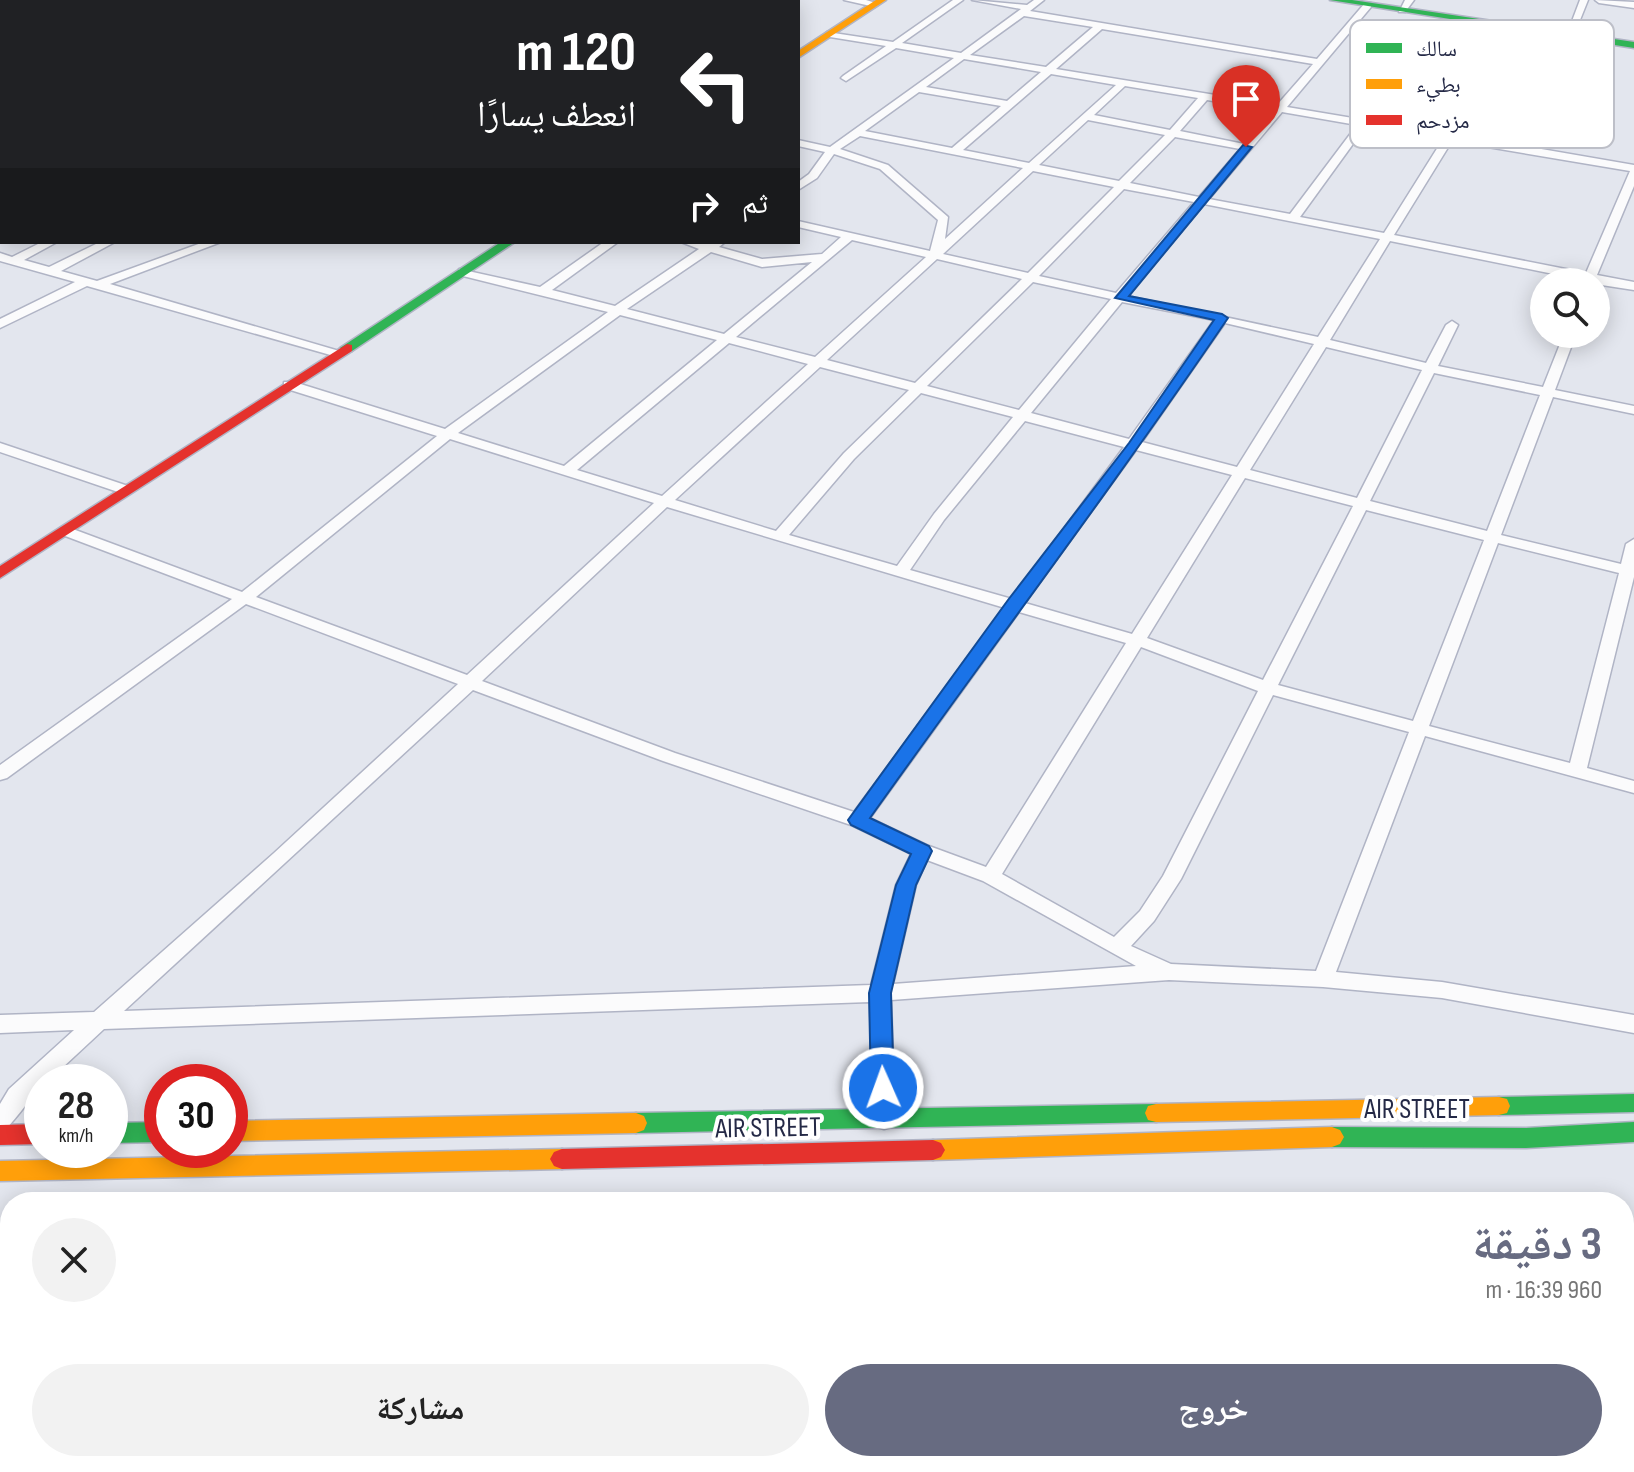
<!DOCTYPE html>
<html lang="ar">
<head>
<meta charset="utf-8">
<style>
  :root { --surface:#fff; --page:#f2f2f2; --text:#222; --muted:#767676; --accent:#676b81 }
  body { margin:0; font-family:"Sofia Sans Condensed","Noto Naskh Arabic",sans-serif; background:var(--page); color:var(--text); direction:rtl; height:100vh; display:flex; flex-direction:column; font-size:30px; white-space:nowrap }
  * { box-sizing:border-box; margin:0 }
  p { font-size:26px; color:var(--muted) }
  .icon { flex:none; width:44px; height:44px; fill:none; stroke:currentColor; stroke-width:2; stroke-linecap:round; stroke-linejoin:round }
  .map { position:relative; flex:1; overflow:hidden; direction:ltr }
  .drawer { position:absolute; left:0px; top:1192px; width:1634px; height:280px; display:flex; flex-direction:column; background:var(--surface); border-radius:32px 32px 0 0; box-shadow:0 4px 20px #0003; direction:rtl }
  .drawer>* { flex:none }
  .top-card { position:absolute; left:0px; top:0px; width:800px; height:244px; box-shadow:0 4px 20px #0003; direction:rtl; background:#202124; color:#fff; overflow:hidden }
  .buttons { position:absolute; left:1530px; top:268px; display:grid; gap:16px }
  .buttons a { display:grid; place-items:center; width:80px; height:80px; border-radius:50%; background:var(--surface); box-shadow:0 4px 20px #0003; font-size:40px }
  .speed { position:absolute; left:24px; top:1064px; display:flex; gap:16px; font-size:40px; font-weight:700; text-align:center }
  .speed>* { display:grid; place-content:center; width:104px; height:104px; border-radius:50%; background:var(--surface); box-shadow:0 4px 20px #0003; line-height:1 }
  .speed small { font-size:20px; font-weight:400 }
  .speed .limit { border:12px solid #d22; background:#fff; color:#111 }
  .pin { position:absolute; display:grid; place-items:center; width:68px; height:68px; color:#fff; margin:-82px -34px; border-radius:50% 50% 50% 0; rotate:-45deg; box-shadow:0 0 8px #0007 }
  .pin .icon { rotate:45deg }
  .me { position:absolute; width:88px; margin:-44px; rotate:358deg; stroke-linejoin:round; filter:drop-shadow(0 0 6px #0008) }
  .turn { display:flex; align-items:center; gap:28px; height:168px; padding:0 32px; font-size:36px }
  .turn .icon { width:104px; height:104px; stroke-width:2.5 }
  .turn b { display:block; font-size:56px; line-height:68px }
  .then { display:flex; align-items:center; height:76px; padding:0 32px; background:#0003; gap:16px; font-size:30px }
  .round { display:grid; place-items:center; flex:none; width:84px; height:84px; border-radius:42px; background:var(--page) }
  .headline { display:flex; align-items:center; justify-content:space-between; height:136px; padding:0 32px }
  h1 { font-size:48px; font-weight:700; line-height:60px; color:var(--accent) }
  .primary-button { display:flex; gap:16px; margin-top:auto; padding:16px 32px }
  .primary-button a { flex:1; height:92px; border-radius:48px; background:var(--accent); color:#fff; font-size:32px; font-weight:700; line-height:92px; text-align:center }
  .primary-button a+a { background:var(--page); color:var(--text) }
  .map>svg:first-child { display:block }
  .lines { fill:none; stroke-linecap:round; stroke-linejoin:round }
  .street-casing { stroke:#b0b4c5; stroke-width:3 }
  .fast-casing { stroke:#b0b4c5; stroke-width:3 }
  .slow-casing { stroke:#b0b4c5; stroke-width:3 }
  .jam-casing { stroke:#b0b4c5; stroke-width:3 }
  .street { fill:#fbfbfc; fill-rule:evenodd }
  .fast { fill:#30b455; fill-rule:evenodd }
  .slow { fill:#ff9f0a; fill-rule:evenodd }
  .jam { fill:#e5322d; fill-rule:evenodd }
  .route { fill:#1a73e8; stroke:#114b97; stroke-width:2 }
  .labels { text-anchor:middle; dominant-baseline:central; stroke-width:8; stroke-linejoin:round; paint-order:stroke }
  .near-street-label { font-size:28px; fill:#242946; stroke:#fff }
  .key { fill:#fff; stroke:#bdbfc8; stroke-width:2 }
  .key-label { font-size:22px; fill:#242946 }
</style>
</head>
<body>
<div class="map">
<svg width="1634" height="1472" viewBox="0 0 1634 1472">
  <rect width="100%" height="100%" fill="#e3e6ee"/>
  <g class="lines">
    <g class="street-casing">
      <path id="street" d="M397 0H415L416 2H398Z
        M574 0H592L593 2H575Z
        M844 0H866L879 4 875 7Z
        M953 0H963L902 43 961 53 1021 9 972 0 1027 5 1034 0H1044L1030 11 1317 59 1365 3H1371V7L1287 107 1508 144 1551 33 1556 30 1561 33 1518 145 1634 165V186L1597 275 1634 282V290L1582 282 1583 280 1390 241 1330 340 1426 363 1446 325 1452 321 1458 325 1438 366 1543 387 1564 334H1576L1555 390 1634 406V414L1553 397 1501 535 1621 564 1626 544 1634 539V577L1587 768 1634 781V793L1425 736 1336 972 1442 982 1634 1015V1033L1442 998 1323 987 1169 980 891 1000 895 1120 892 1127 884 1129 876 1127 873 1120 870 1002 104 1029 47 1082H42V1086C30 1097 10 1129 0 1133V1104L9 1089 74 1030 0 1033V1015L94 1012 274 853 458 684 246 604 7 778 0 780V765L232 599 60 534 57 531 60 528H70L242 592 437 436 284 388V382H294L445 429 608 312 459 275V269L540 287 604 242H618L552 290 615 306 699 249 681 242H725L719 247 762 259 822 254 841 237 798 227V221L930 251 938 220 880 169 834 154 817 178 798 190V182L809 174 825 152 798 146V140L830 147 954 58 896 48 846 81 841 78 843 76 886 46 830 37 827 32 893 42ZM1024 16 1093 27 1046 67 970 55ZM1102 29 1313 64 1277 105 1056 69ZM964 59 1041 72 1007 101 926 87ZM1051 74 1116 85 1029 163 963 150ZM1125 86 1198 98 1170 130 1094 115ZM919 92 1001 106 952 148 865 131ZM1207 100 1273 111 1244 144 1180 131ZM1282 112 1357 125 1290 214 1209 199ZM1088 120 1165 135 1119 181 1039 165ZM1366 126 1443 139 1384 233 1300 217ZM860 136 1023 168 945 239 948 217 888 165 840 149ZM1175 137 1240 149 1199 197 1130 183ZM1452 141 1630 171 1586 273 1394 235ZM1033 171 1114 187 1028 273 943 254ZM1124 189 1194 202 1116 293 1039 276ZM1204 204 1380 239 1318 337 1127 296ZM852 240 926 257 815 357 736 337ZM711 252 762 267 812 262 724 334 627 309ZM937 259 1022 279 915 383 827 360ZM1033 282 1111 299 1019 410 927 386ZM1122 302 1214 320 1129 439 1031 413ZM620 315 717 340 564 466 458 433ZM1225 323 1314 344 1237 467 1142 442ZM729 343 808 364 662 496 577 470ZM1326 347 1422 370 1357 498 1250 470ZM820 367 909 390 844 453 776 531 675 500ZM1434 373 1540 395 1487 531 1370 501ZM921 393 1013 417 934 514 897 566 789 535 854 459ZM1025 421 1124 447 1012 599 910 570 944 520ZM450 439 654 503 467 675 256 597ZM1136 450 1232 475 1132 634 1025 603ZM1245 478 1353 506 1263 680 1147 638ZM667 507 1005 608 854 812 675 753 482 681ZM1366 510 1484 540 1413 721 1278 685ZM1498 543 1619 573 1570 763 1429 726ZM1019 612 1126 643 986 867 929 846 870 818ZM1141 647 1258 691 1163 876 1140 911 1114 937 1002 874ZM473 690 663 761 851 825 911 854 896 885 871 985 124 1011ZM1273 695 1409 732 1316 971 1171 964 1131 946 1154 921 1181 879ZM927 860 983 881 1136 966 893 984 916 885Z
        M1405 0H1414L1405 12H1399Z
        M1580 0H1588L1574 35 1566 37Z
        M1595 0 1634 2V8L1599 3Z
        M0 49H2V55H0Z
        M2 84V90L0 91V85Z
        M0 121H2L0 128Z
        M42 242H57L24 260 49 267 100 242H115L61 271 97 281 204 242H221L110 284 346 353 339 357 334 356 87 286 0 328V319L75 282 0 261V253L12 257Z
        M0 443 131 487 133 490 126 494 121 493 0 452Z"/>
    </g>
    <g class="fast-casing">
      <path id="fast" d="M1330 0H1352L1634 42V48Z
        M2 11V17L0 18V12Z
        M501 242H515L352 351 340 348Z
        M1634 1094V1112L1499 1115 1491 1113 1488 1106 1491 1099 1499 1097Z
        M1156 1104 1164 1106 1167 1113 1164 1120 1156 1122 636 1133 628 1130 625 1123 628 1116 636 1113Z
        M162 1122V1142L110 1143V1123Z
        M1634 1122V1142L1526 1148 1332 1147 1324 1144 1320 1137 1324 1130 1332 1127 1526 1128Z"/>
    </g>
    <g class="slow-casing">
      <path id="slow" d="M876 0H886L798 58V51Z
        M1499 1097 1507 1099 1510 1106 1507 1113 1499 1115 1156 1122 1148 1120 1145 1113 1148 1106 1156 1104Z
        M636 1113 644 1116 647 1123 644 1130 636 1133 230 1141V1121Z
        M1332 1127 1340 1130 1344 1137 1340 1144 1332 1147 933 1160 925 1157 921 1150 925 1143 933 1140Z
        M562 1149 570 1152 574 1159 570 1166 562 1169 0 1181V1161Z"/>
    </g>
    <g class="jam-casing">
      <path id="jam" d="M347 344 352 345V351L0 578V566Z
        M42 1124V1144L0 1145V1125Z
        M933 1140 941 1143 945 1150 941 1157 933 1160 562 1169 554 1166 550 1159 554 1152 562 1149Z"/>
    </g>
    <use href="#street" class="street"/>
    <use href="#fast" class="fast"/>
    <use href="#slow" class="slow"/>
    <use href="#jam" class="jam"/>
  </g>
  <path class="route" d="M1243 145 1252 147 1129 296 1222 314 1228 318C1113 487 989 651 870 818L929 846 932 851 916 885 891 993 894 1088 891 1095 883 1097 875 1095 871 1088 869 993 896 885 911 854 851 825 848 820 1008 600 1129 443 1214 320 1115 298Z"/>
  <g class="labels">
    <g class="near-street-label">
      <text x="1417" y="1109">AIR STREET</text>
      <text transform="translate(768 1128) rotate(-1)">AIR STREET</text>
    </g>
  </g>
  <rect x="1350" y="20" width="264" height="128" rx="12" class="key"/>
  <rect x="1366" y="43" width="36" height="10" fill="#30b455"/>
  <rect x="1366" y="79" width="36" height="10" fill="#ff9f0a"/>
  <rect x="1366" y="115" width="36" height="10" fill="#e5322d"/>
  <g class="key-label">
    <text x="1416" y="56">سالك</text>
    <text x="1416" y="92">بطيء</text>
    <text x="1416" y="128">مزدحم</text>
  </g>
</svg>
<div class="buttons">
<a><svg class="icon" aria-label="search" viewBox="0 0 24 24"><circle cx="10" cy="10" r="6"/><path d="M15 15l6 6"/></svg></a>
</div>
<div class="speed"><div>28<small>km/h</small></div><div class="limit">30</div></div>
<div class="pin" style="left:1246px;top:147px;background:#d93025"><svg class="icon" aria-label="arrive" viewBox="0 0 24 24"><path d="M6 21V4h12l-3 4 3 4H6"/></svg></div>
<svg class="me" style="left:883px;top:1088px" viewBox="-20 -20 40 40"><circle r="17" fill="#1a73e8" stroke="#fff" stroke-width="3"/><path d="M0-11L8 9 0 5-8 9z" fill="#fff"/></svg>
<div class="top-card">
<div class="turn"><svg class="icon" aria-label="left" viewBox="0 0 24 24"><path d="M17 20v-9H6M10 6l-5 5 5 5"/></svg><div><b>120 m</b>انعطف يسارًا</div></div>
<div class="then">ثم<svg class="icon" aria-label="right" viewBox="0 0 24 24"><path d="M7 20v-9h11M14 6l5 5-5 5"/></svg></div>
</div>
<section class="drawer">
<div class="headline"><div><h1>3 دقيقة</h1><p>960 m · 16:39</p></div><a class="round"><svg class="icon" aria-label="close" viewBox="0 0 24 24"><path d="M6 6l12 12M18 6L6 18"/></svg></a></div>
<div class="primary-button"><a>خروج</a><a>مشاركة</a></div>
</section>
</div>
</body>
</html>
